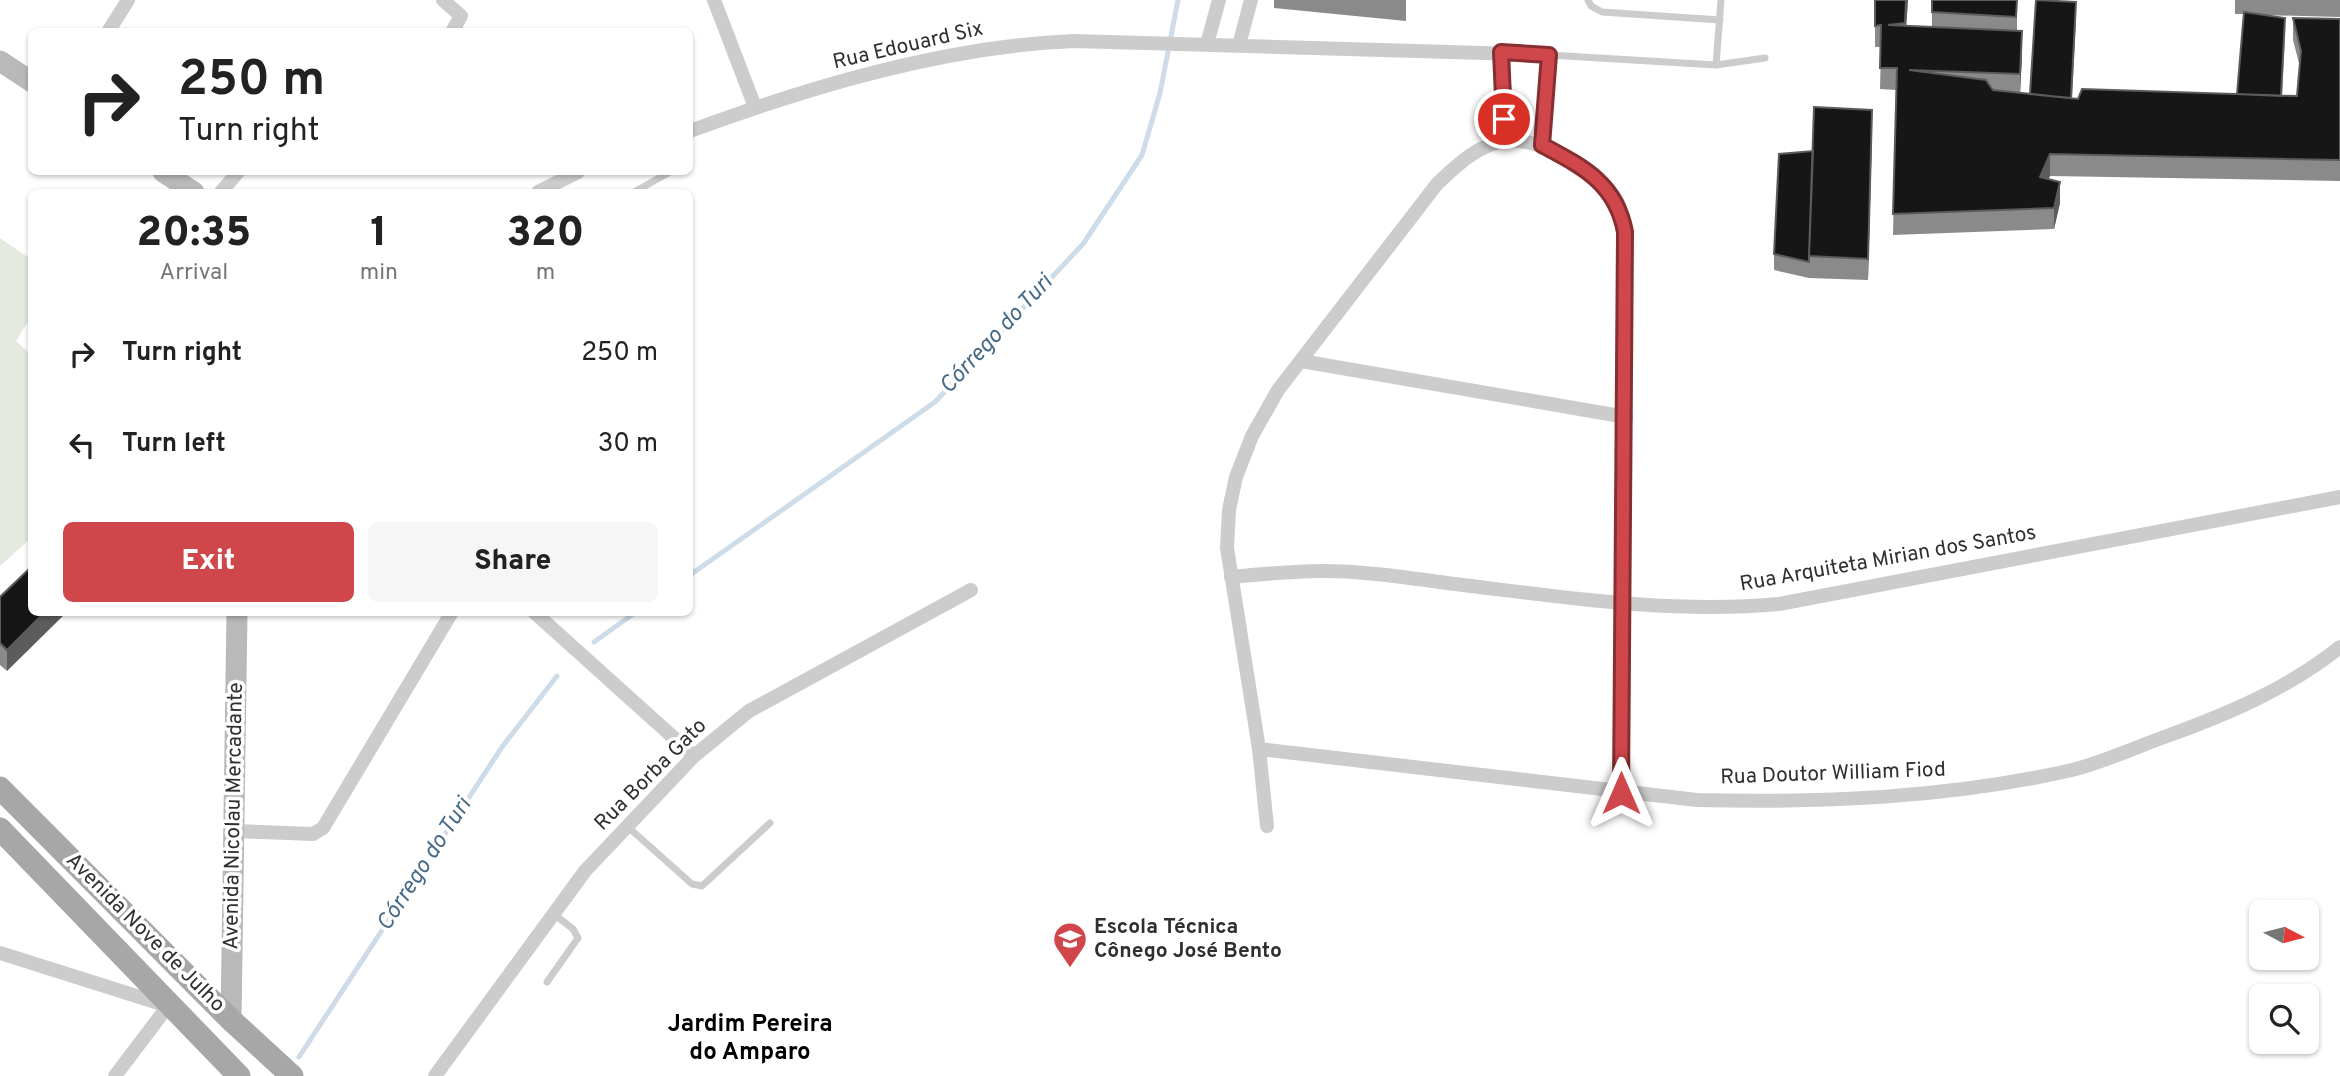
<!DOCTYPE html>
<html lang="en">
<head>
<meta charset="utf-8">
<style>
  :root { --surface:#fff; --page:#f6f6f6; --text:#222; --muted:#767676; --accent:#cf474a }
  body { margin:0; font-family:Overpass,sans-serif; background:var(--page); color:var(--text); height:100vh; display:flex; flex-direction:column; font-size:26px; white-space:nowrap }
  * { box-sizing:border-box; margin:0 }
  p { font-size:23px; color:var(--muted) }
  .icon { flex:none; width:38px; height:38px; fill:none; stroke:currentColor; stroke-width:2; stroke-linecap:round; stroke-linejoin:round }
  .map { position:relative; flex:1; overflow:hidden }
  .panel { position:absolute; left:28px; top:189px; width:665px; height:427px; display:flex; flex-direction:column; background:var(--surface); border-radius:10px; box-shadow:0 2px 5px #0004 }
  .panel>* { flex:none }
  .top-card { position:absolute; left:28px; top:28px; width:665px; height:147px; border-radius:10px; box-shadow:0 2px 5px #0004; background:#fff; color:var(--text); overflow:hidden }
  .needle { width:46px; rotate:97deg }
  .tools { position:absolute; left:2249px; top:900px; display:grid; gap:14px }
  .tools a { display:grid; place-items:center; width:70px; height:70px; border-radius:10px; background:var(--surface); box-shadow:0 2px 5px #0004; font-size:35px }
  .pin { position:absolute; display:grid; place-items:center; width:60px; height:60px; color:#fff; margin:-30px; border:4px solid #fff; border-radius:50%; box-shadow:0 2px 7px #0007 }
  .me { position:absolute; width:77px; margin:-38px; rotate:0deg; stroke-linejoin:round; filter:drop-shadow(0 0 5px #0008) }
  .turn { display:flex; align-items:center; gap:24px; height:147px; padding:0 35px; font-size:32px }
  .turn .icon { width:91px; height:91px; stroke-width:2.5 }
  .turn b { display:block; font-size:49px; line-height:60px }
  .eta { display:flex; justify-content:space-evenly; align-items:center; height:119px; text-align:center }
  .eta b { font-size:42px; font-weight:800; line-height:49px }
  .primary-button { display:flex; gap:14px; margin-top:auto; padding:14px 35px }
  .primary-button a { flex:1; height:80px; border-radius:10px; background:var(--accent); color:#fff; font-size:28px; font-weight:800; line-height:80px; text-align:center }
  .primary-button a+a { background:var(--page); color:var(--text) }
  ul { padding:0; list-style:none }
  li { display:flex; align-items:center; gap:21px; height:91px; padding:0 35px }
  li div { flex:1 }
  li b { display:block; font-size:26px }
  li em { font-style:normal }
  .map>svg:first-child { display:block }
  .green { fill:#e4eadf }
  .lines { fill:none; stroke-linecap:round; stroke-linejoin:round }
  .stream { stroke:#cddce8; stroke-width:5 }
  .lane { stroke:#ccc; stroke-width:7 }
  .street { stroke:#ccc; stroke-width:14 }
  .secondary { stroke:#b9b9b9; stroke-width:21 }
  .primary { stroke:#a7a7a7; stroke-width:23 }
  .wall { fill:#8a8a8a }
  .shaded-wall { fill:#5c5c5c }
  .building { fill:#161616; stroke:#5c5c5c; stroke-width:2 }
  .route-casing { stroke:#872e30; stroke-width:18 }
  .route { stroke:#cf474a; stroke-width:12 }
  .labels { text-anchor:middle; dominant-baseline:central; stroke-width:7; stroke-linejoin:round; paint-order:stroke }
  .street-label { font-size:21px; fill:#2f2f2f; stroke:#fff }
  .poi-label { font-size:21px; font-weight:bold; fill:#2f2f2f; stroke:#fff; text-anchor:start }
  .water-label { font-size:23px; font-style:italic; fill:#476b87; stroke:#fff }
  .quarter-label { font-size:24px; font-weight:bold; fill:#000; stroke:#fff }
</style>
</head>
<body>
<div class="map">
<svg width="2340" height="1076" viewBox="0 0 2340 1076">
  <rect width="100%" height="100%" fill="#fff"/>
  <path class="green" d="M0 238 32 260 31 317 16 341 31 355V538L0 566Z"/>
  <g class="lines">
    <path class="stream" d="M690 575 935 402 1083 244 1142 155 1160 93 1178 0
      M594 642 636 612
      M299 1057 502 747 557 676"/>
    <path class="lane" d="M1588 0 1591 6 1602 12 1720 20
      M1549 55 1716 65 1765 58
      M1716 65 1721 0
      M634 192 670 172
      M628 827 692 884 702 886 770 823
      M547 982 578 938 573 929 554 914"/>
    <path class="street" d="M443 0 461 16 452 32
      M714 0 755 107
      M108 32 128 0
      M1207 44 1219 0
      M1239 45 1251 0
      M1501 52 1504 141
      M690 131C809 87 946 46 1074 41L1549 55 1542 145
      M221 192 238 172
      M538 192 578 172
      M1301 361 1626 417
      M1231 577C1262 574 1292 571 1322 571 1366 571 1411 578 1455 584 1563 597 1669 614 1779 604L2340 497
      M534 612 694 756
      M1259 749 1697 800C1822 803 1950 798 2072 770 2104 762 2136 747 2167 736 2228 714 2289 688 2340 647
      M1267 826 1259 749 1227 548 1229 510 1236 477 1252 436 1278 390 1437 184C1455 167 1478 144 1505 141 1539 137 1594 168 1614 196 1621 205 1623 220 1625 232L1621 793
      M233 831 313 834 323 828 452 612
      M0 953 168 1006 115 1076
      M435 1076 585 871 694 756 749 711 971 590"/>
    <path class="secondary" d="M0 61 32 82
      M163 172 194 192
      M231 1020 237 612"/>
    <path class="primary" d="M0 788 231 1020 292 1076
      M0 829 239 1076"/>
  </g>
  <path class="wall" d="M1274 0H1406V21L1274 8Z
    M1875 0H1908L1906 26 1932 27V0H2017V31L2022 53 2020 93 2030 94 2076 18 2072 98 2078 99 2237 94 2244 14H2235V0H2340V17L2263 15 2285 34 2282 96H2297L2300 67 2293 40V18L2340 19V181L2050 176 2048 179 2060 203 2054 229 1893 235 1896 90 1880 89 1881 47H1875Z
    M1872 132 1868 280 1809 278 1774 270V254L1813 151Z
    M32 566 7 671 0 665V597Z"/>
  <path class="shaded-wall" d="M1906 0H1908L1905 44V23Z
    M2076 2V18L2070 119V103Z
    M2022 31V53L2020 96V74Z
    M1872 110V132L1868 280V259Z
    M2050 154V176L2040 198V177Z
    M2060 182V203L2054 229V208Z
    M45 612H67L7 671V650Z"/>
  <path class="building" d="M1875 0H1906L1905 23 1888 25 2022 31 2020 74 1909 70 1986 80 1993 90 2078 99 2082 89 2297 96 2301 51 2293 18 2340 19V160L2050 154 2040 177 2060 182 2054 208 1893 214 1897 68H1880L1881 25 1875 26Z
    M1932 0H2017L2016 17 1932 12Z
    M2036 0 2076 2 2071 98 2030 94Z
    M2244 12 2285 18 2281 96 2237 94Z
    M1814 107 1872 110 1868 259 1809 256Z
    M1813 151 1809 256V262L1774 254 1779 154Z
    M32 566V612H45L7 650 0 643V597Z"/>
  <g class="lines">
    <g class="route-casing">
      <path id="route" d="M1504 119 1501 52 1549 55 1542 145C1583 167 1616 183 1625 232L1621 793"/>
    </g>
    <use href="#route" class="route"/>
  </g>
  <defs>
    <g id="university-pin" transform="scale(1.75)"><path d="M0 17L-7.5 6A9.5 9.5 0 1 1 7.5 6Z" fill="#cf474a" stroke="#fff"/><path d="M0-5L7-2L0 1L-7-2ZM-4 1L0 2.5L4 1V4Q0 6-4 4Z" fill="#fff"/></g>
  </defs>
  <g fill-rule="evenodd">
    <use href="#university-pin" x="1070" y="939"/>
  </g>
  <g class="labels">
    <g class="street-label">
      <text transform="translate(908 46) rotate(-13)">Rua Edouard Six</text>
      <text transform="translate(1888 559) rotate(-10)">Rua Arquiteta Mirian dos Santos</text>
      <text transform="translate(1833 774) rotate(-2)">Rua Doutor William Fiod</text>
      <text transform="translate(651 775) rotate(-45)">Rua Borba Gato</text>
      <text transform="translate(234 816) rotate(-89)">Avenida Nicolau Mercadante</text>
      <text transform="translate(145 933) rotate(45)">Avenida Nove de Julho</text>
    </g>
    <g class="poi-label">
      <text x="1094" y="927">Escola Técnica<tspan x="1094" dy="24">Cônego José Bento</tspan></text>
    </g>
    <g class="water-label">
      <text transform="translate(997 335) rotate(-47)">Córrego do Turi</text>
      <text transform="translate(425 865) rotate(-57)">Córrego do Turi</text>
    </g>
    <g class="quarter-label">
      <text x="750" y="1025">Jardim Pereira<tspan x="750" dy="28">do Amparo</tspan></text>
    </g>
  </g>
</svg>
<div class="tools">
<a><svg class="needle" viewBox="-14 -14 28 28"><path d="M0-13l5 13h-10z" fill="#e53935"/><path d="M0 13l5-13h-10z" fill="#767676"/></svg></a>
<a><svg class="icon" aria-label="search" viewBox="0 0 24 24"><circle cx="10" cy="10" r="6"/><path d="M15 15l6 6"/></svg></a>
</div>
<div class="pin" style="left:1504px;top:119px;background:#d93025"><svg class="icon" aria-label="arrive" viewBox="0 0 24 24"><path d="M6 21V4h12l-3 4 3 4H6"/></svg></div>
<svg class="me" style="left:1621px;top:793px" viewBox="-20 -20 40 40"><path d="M0-17L14 15 0 8-14 15z" fill="#cf474a" stroke="#fff" stroke-width="4"/></svg>
<div class="top-card">
<div class="turn"><svg class="icon" aria-label="right" viewBox="0 0 24 24"><path d="M7 20v-9h11M14 6l5 5-5 5"/></svg><div><b>250 m</b>Turn right</div></div>
</div>
<section class="panel">
<div class="eta">
<div><b>20:35</b><p>Arrival</p></div>
<div><b>1</b><p>min</p></div>
<div><b>320</b><p>m</p></div>
</div>
<ul>
<li><svg class="icon" aria-label="right" viewBox="0 0 24 24"><path d="M7 20v-9h11M14 6l5 5-5 5"/></svg><div><b>Turn right</b></div><em>250 m</em></li>
<li><svg class="icon" aria-label="left" viewBox="0 0 24 24"><path d="M17 20v-9H6M10 6l-5 5 5 5"/></svg><div><b>Turn left</b></div><em>30 m</em></li>
</ul>
<div class="primary-button"><a>Exit</a><a>Share</a></div>
</section>
</div>
</body>
</html>
